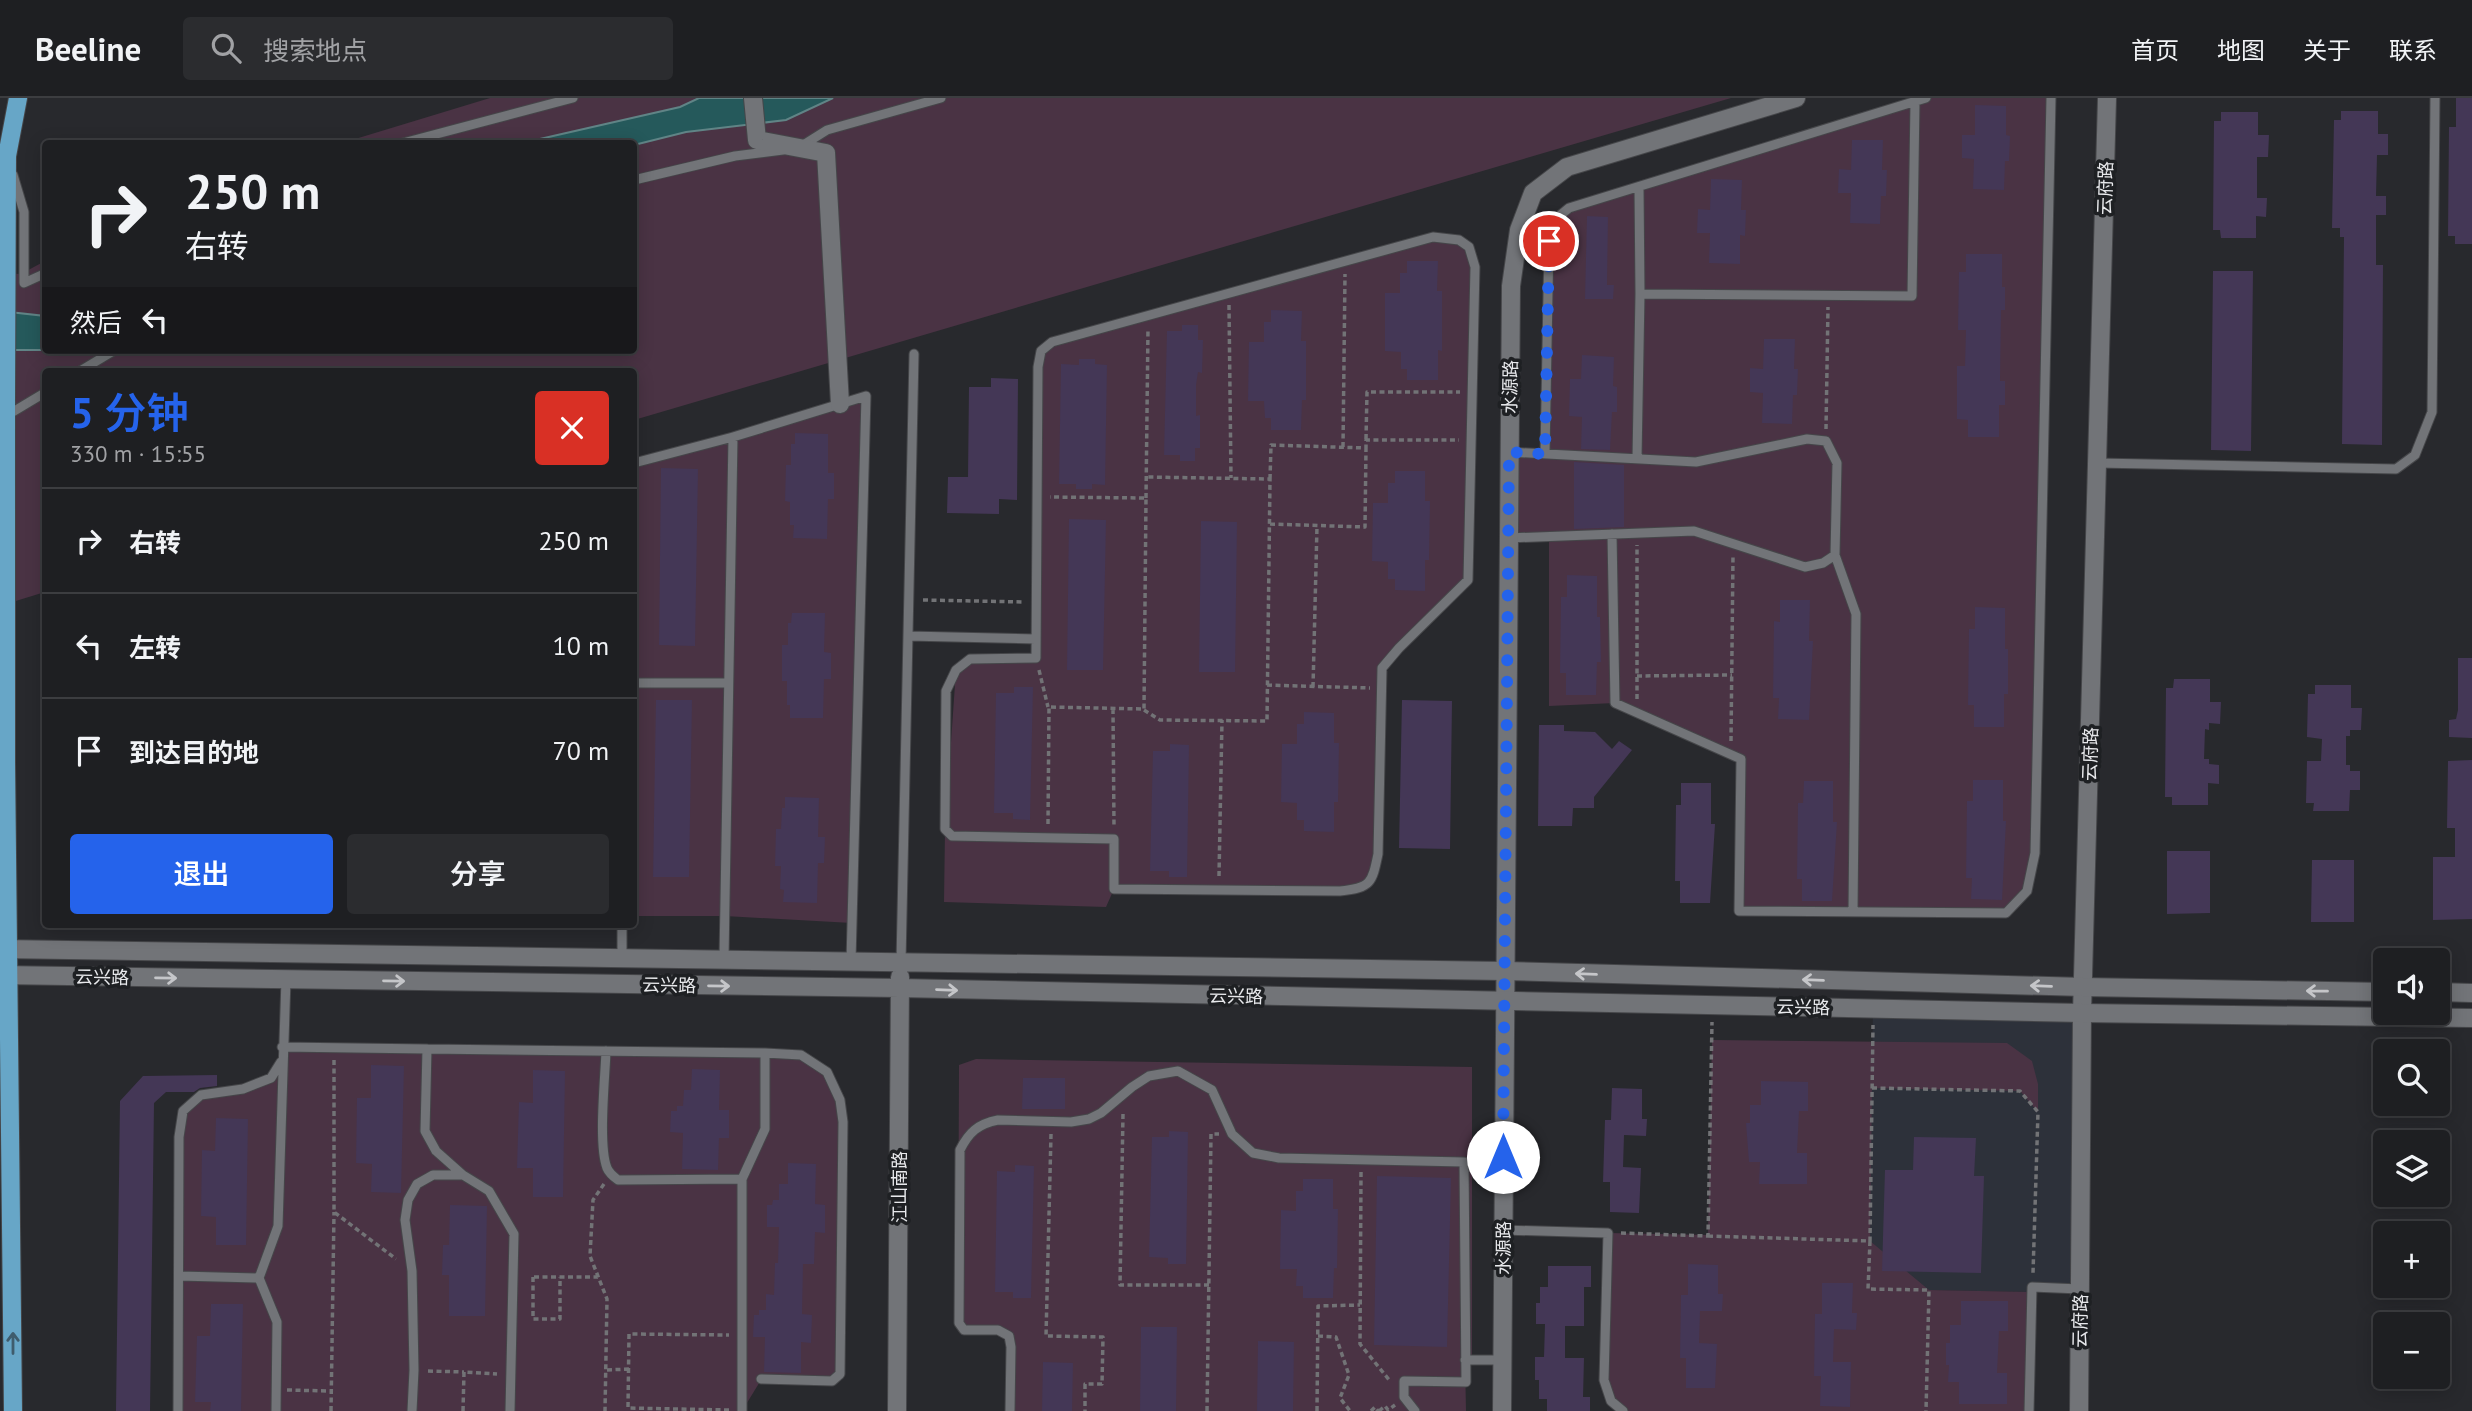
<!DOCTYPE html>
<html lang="zh">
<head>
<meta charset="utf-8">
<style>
  :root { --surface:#1e1f22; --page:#2b2c2f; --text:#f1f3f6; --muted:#a1a2a5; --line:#3c3d40; --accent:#2563eb }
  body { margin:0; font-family:"PT Sans","Noto Sans SC",sans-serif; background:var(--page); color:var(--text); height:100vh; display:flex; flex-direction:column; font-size:26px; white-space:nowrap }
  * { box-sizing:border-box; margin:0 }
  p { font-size:23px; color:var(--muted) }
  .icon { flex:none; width:38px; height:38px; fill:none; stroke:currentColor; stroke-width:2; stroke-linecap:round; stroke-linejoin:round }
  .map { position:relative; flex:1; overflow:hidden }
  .sheet { position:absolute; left:42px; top:270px; width:595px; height:560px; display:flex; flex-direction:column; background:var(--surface); border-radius:7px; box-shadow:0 4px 18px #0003,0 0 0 2px var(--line) }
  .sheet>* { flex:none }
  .top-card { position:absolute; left:42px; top:42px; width:595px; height:214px; border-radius:7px; box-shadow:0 4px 18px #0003,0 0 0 2px var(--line); background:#1e1f22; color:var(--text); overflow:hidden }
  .buttons { position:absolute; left:2373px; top:850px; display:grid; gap:14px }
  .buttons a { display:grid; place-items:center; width:77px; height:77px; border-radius:7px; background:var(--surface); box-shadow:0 4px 18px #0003,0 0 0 2px var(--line); font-size:35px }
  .pin { position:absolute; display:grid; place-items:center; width:60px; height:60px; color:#fff; margin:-30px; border:4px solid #fff; border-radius:50%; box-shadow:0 2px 7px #0007 }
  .me { position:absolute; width:77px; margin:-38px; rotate:0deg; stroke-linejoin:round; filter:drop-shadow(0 0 5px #0008) }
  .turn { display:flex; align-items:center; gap:24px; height:147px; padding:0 28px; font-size:32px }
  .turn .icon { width:91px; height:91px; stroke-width:2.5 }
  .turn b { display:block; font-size:49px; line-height:60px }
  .then { display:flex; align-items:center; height:66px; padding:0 28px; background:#0003; gap:14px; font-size:26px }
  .round { display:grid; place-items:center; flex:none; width:74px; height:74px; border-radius:7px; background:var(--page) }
  .summary { display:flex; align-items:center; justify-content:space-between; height:119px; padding:0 28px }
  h1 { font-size:42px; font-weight:600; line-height:52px; color:var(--accent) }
  .action { display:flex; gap:14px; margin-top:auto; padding:14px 28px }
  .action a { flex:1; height:80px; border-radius:7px; background:var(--accent); color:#fff; font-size:28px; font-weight:600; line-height:80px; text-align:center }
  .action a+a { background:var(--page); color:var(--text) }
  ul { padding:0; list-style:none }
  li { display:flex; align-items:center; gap:21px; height:105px; padding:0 28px; border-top:2px solid var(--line) }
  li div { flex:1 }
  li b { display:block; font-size:26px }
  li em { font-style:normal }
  header { display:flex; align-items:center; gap:42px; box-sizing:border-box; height:98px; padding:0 35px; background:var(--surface); border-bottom:2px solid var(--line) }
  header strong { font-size:33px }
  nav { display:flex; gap:38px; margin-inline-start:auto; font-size:24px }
  .search { width:490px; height:63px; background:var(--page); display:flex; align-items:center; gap:18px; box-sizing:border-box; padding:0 24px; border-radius:7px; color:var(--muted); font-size:26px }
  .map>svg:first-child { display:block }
  .built { fill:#2d313a }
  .green { fill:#4a3344 }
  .water { fill:#25595b; stroke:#608486; stroke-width:2 }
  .building { fill:#443756 }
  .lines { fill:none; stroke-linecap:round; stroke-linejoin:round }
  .service-casing { stroke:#454649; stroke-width:11 }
  .minor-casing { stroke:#454649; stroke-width:20 }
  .tertiary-casing { stroke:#454649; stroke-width:20 }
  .primary-casing { stroke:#454649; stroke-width:20 }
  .path { stroke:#727376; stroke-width:3.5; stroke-dasharray:5 3.5; stroke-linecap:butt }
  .service { stroke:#727478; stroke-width:9 }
  .minor { stroke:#727478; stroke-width:18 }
  .tertiary { stroke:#727478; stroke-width:18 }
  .primary { stroke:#67a6c7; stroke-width:18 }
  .oneway { stroke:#c5c6c9 }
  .oneway2 { stroke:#3f5c6d }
  .route { stroke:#2563eb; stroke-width:12; stroke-dasharray:0 21.6 }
  .labels { text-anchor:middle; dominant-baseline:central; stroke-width:7; stroke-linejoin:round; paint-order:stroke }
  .street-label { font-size:18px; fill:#e8e9ec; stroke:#1e2023 }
</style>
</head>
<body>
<header>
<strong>Beeline</strong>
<div class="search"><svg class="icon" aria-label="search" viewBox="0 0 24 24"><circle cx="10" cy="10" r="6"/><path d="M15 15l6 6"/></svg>搜索地点</div>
<nav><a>首页</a><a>地图</a><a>关于</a><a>联系</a></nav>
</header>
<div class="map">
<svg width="2472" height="1313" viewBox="0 0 2472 1313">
  <rect width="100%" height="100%" fill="#28292d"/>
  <path class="built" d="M1873 911 2082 915 2080 1191 2033 1189 2032 1194 1868 1191Z"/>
  <path class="green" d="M490 0H1731L634 322V273H46L45 494 6 506 0 175 21 176 45 163 46 252H634V46L342 45Z
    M1926 0H2049L2035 755 2027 793 2006 815 1739 813 1741 661 1615 605 1549 608V439L1508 440 1509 354 1544 356 1552 124 1569 110Z
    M1433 139 1469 149 1475 169 1468 482 1382 570 1378 756 1361 791H1114L1106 809 944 804 945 731 956 572 970 561 1036 560 1041 253 1052 244Z
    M866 298 852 825 725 818H634V365Z
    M1712 942 2007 945 2032 963 2038 986V1014L2020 993 1872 990 1870 1143 1929 1192 2032 1194 2029 1313H1623L1611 1303 1604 1282 1608 1135 1708 1137Z
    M282 949 801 957 827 974 840 1002V1276L832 1283 761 1282 742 1313H178L183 1013 201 997 271 980 281 963Z
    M976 961 1472 969V1262H1465L1466 1313H1010L1009 1238 964 1232 958 1209 959 967Z"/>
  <path class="water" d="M699 0H833L786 22 686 34 634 47 518 46 680 9Z
    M0 213 45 218 46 252H49H0Z"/>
  <path class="building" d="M2456 0H2472V146H2455V138H2448L2449 29H2456Z
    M1975 7 2006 8V37L2010 38 2009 63H2005L2004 92 1973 91 1974 61 1962 60V37H1975Z
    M2341 13H2378V36H2388V57H2377L2376 98H2386V117H2376V167H2383L2382 347 2342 346 2344 139H2340V130H2332L2334 22H2341Z
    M2221 14H2258V37H2269L2268 59H2257V100H2267L2266 119 2256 118V140H2221L2220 132H2213L2214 23H2221Z
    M1852 42H1883L1882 72H1887L1886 98H1881L1880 126 1850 125 1851 95H1838L1839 71 1851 72Z
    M1711 81 1742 82 1741 112H1746L1745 138 1740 137V166L1709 165 1710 135H1697L1698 111 1710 112Z
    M1587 118 1608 119 1607 187H1614L1613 201H1585Z
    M1966 156H2002V189H2005V212H2001L2000 283H2005V307H1999V339H1968V322L1957 321V268H1965L1966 232H1958L1959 174H1966Z
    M1407 163H1438L1437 193H1442V253L1438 252V282H1407V271H1401V254L1385 253V195H1400V175H1407Z
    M2213 173H2253L2251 353 2211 352Z
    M1271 212 1302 213 1301 243H1306V302H1302L1301 332H1271V320H1265L1264 303H1248L1249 244H1264V224H1271Z
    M1182 227H1198V242H1203L1202 275 1198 274 1196 287V318L1200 317V350H1195V363H1180V357H1164L1167 233H1182Z
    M1764 241H1795L1794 271H1798L1797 297H1793L1792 326 1762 325 1763 295 1750 294V270L1763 271Z
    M1582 257 1614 259 1613 288 1617 289V314H1612L1610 352 1581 351 1582 319 1569 318 1570 281H1581Z
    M1079 261H1095V266L1107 267 1105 387 1092 386V391H1076V386H1059L1061 266 1079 267Z
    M991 280 1018 281 1017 402 999 401V416L947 415 948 379H968L969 289H991Z
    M795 335 828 336V375H834V401H828L827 441 793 440 794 427H790V404L785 403 786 367H791V346H795Z
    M1574 364 1624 367V429L1574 431Z
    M661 370 698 371 695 548 659 547Z
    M1395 373H1425V403H1430L1429 462H1425V493L1395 492V481H1388V464L1372 463 1373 405H1388V385H1395Z
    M1069 421 1106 422 1103 572H1067Z
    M1201 423 1237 424 1235 574H1199Z
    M1567 477 1597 478V519H1600L1601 564H1597L1596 597H1566V575H1560L1561 499H1567Z
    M1780 502H1810L1809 543H1813L1809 622 1778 621 1779 600H1773L1774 523 1780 524Z
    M1975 509 2005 510V551H2008V596H2004V629H1974V607H1968L1969 531H1975Z
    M792 515H825L824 554 831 555V581H824L823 620H790V607H787V583H782V547H788V525H791Z
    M2458 560H2472V640L2449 639V622L2456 621 2458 612Z
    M2174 581H2210V604H2221L2220 626 2209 625V632L2205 631 2204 661H2209V666L2219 667V686L2208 685V707H2172V699H2165L2166 590H2173Z
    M2315 587H2351V610H2362L2361 632H2350V638H2346V667H2350V673H2360V692H2350L2349 713H2313L2314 705H2306L2307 663H2321L2322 641 2307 639 2308 596H2315Z
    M1014 589H1033L1030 722 1013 721V715H994L996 595H1014Z
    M656 602H692L689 779H653Z
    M1402 602 1452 603 1450 751 1399 750Z
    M1304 614 1334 615V645H1339L1338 704H1334V734L1304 733V722H1297V705L1281 704 1282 646H1297V626H1304Z
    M1539 627H1564V633L1595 634 1612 651 1619 643 1632 652 1594 699V710H1573L1572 728H1538Z
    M1170 646 1189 647 1187 779H1169V773H1150L1153 653H1170Z
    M2472 662V821L2433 822V759H2455V730H2447L2448 663Z
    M1973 682H2003V723H2006L2002 802 1971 801 1972 780H1966L1967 703H1973Z
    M1804 683H1833V724H1837L1832 803H1802V781H1797L1798 705H1803Z
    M1681 685H1711V726H1715L1710 805H1680V783H1675L1676 707H1681Z
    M785 699 819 700 818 739H825L824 765H818L817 805 783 804 784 792 780 791 781 768H775L776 731H781L782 710H785Z
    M2167 753H2210V815L2167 816Z
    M2312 762H2354V824H2311Z
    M371 967 404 968 401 1095 371 1094 372 1066 356 1065 357 1000H371Z
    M692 971 720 972 719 1012H729V1040H719L718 1072 682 1071 683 1035 670 1034 671 1013H677V1008H683L684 992H691Z
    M533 972 565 973 563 1099H533V1070H517L519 1004 533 1005Z
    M217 977V988L200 990 194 994H166L154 1005 150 1313H116L120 1003 143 978Z
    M1023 980H1065V1011H1022Z
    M1761 983 1808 984V1013H1799L1797 1055H1807V1086H1759L1760 1064H1749L1746 1025H1750V1007H1761Z
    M1612 990 1642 991V1021H1647L1646 1038 1624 1037 1623 1069 1641 1070 1639 1115 1610 1114V1084H1603L1605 1022H1611Z
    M216 1020 248 1021 246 1147H216V1119L201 1118 202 1052 215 1053Z
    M1169 1033 1188 1034 1186 1166H1168V1160L1149 1159 1152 1039H1169Z
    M1914 1039 1976 1040 1974 1078H1984L1981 1175 1882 1173 1885 1072H1913Z
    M788 1065 816 1066 815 1106 825 1107V1135L815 1134 814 1166H803L802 1216 812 1217 811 1245 801 1244V1275L764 1274 765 1239H753L754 1217H759V1212H766V1196L774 1197 775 1165H778L779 1129H767V1107H772L773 1102H779V1086H788Z
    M1015 1067 1034 1068 1031 1200H1013V1194H995L997 1073 1015 1074Z
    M1377 1078 1451 1080 1447 1249 1374 1247Z
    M1303 1081H1333V1111H1338L1337 1170H1334L1333 1200H1303V1188H1296L1297 1171H1280L1281 1112 1296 1113V1093H1303Z
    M450 1107 487 1108 485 1218H449V1177H442L443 1147H449Z
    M1688 1166 1718 1167V1196H1723L1722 1213H1700L1699 1245 1717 1246 1715 1290H1686V1260H1680L1681 1197H1688Z
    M1548 1168H1591V1189H1584V1228H1565V1260H1584L1583 1299H1590V1313H1547V1301H1539V1282H1535V1259H1544L1545 1226H1536V1205H1540V1189H1548Z
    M1822 1185H1853L1852 1215H1857L1856 1232 1834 1231 1833 1264H1851L1850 1309 1820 1308 1821 1278H1814L1815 1216H1822Z
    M1961 1203H2008V1233H1999L1997 1275H2007V1306H1959V1284H1948L1949 1267H1946V1245H1950V1227H1961Z
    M211 1206H243L241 1313H210L211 1304H195L197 1238H210Z
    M1141 1229H1177L1176 1313H1140Z
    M1258 1243 1294 1244 1293 1313H1257Z
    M1043 1264 1073 1265 1072 1313H1042Z"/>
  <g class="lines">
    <g class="service-casing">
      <path id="service" d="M399 46 573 0
        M800 49 827 32 941 0
        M13 77 24 114V185L46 175
        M634 82 735 58 783 52
        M1639 89 1640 196
        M1433 139 1459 142 1469 149 1475 169 1468 482 1399 550 1382 570 1378 756C1372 785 1371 790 1340 793L1114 791V741L952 738 945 731 946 593 956 572 970 561 1036 560 1038 269 1041 253 1052 244Z
        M80 273 115 252
        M6 318 46 294
        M1545 356 1549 143 1552 124 1569 110 1926 0
        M1637 360 1640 196 1912 198 1915 4
        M634 365 733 339 866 298 851 863
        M2097 365 2396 371 2415 357 2432 314 2435 0
        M1612 436 1615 605 1741 661 1739 813 2006 815 2027 793 2035 755 2051 0
        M1508 440 1694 433 1805 469 1823 465 1835 457 1837 365 1826 343 1807 341 1696 364 1509 354
        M1835 457 1856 516 1853 814
        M908 538 1036 541
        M634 585H728
        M622 860V826
        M724 861 733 339
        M901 864 914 256
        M282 949 427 951
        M606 953C605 981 598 1047 607 1070 609 1075 614 1079 618 1082L742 1081
        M1503 1132 1608 1135 1604 1282 1611 1303 1623 1313
        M179 1178 259 1180
        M1465 1262H1502
        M761 1281 832 1283 840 1276 843 1024 840 1002 827 974 801 957 765 955
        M178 1313 179 1039 183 1013 201 997 243 991 271 980 281 964
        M276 1313 277 1224 259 1180 278 1128 286 881
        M412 1313 414 1272 412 1173 405 1122 408 1102 417 1086 433 1077H463
        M510 1313 514 1136 489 1093 463 1077 436 1053 425 1033 427 951 765 955V1031L742 1081V1313
        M1010 1313 1011 1249 1009 1238 998 1232H964L959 1225 960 1052C969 1034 978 1026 998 1022L1071 1024 1089 1021 1101 1015 1132 989 1149 978 1178 973 1212 992 1232 1036 1253 1055 1279 1060 1464 1064 1466 1284 1404 1283V1299L1415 1313
        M2029 1313 2032 1189 2080 1191"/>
    </g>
    <g class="minor-casing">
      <path id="minor" d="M753 0 757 42 826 55 840 306
        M1502 1313 1511 188 1519 132 1533 95 1567 69 1796 0
        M2079 1313 2082 915 2107 0"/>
    </g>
    <g class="tertiary-casing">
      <path id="tertiary" d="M0 851 1504 873 2083 889 2385 894
        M0 877 900 890 2082 915 2472 920
        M2438 894 2472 895
        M897 1313 900 879"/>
    </g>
    <g class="primary-casing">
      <path id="primary" d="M13 1313 6 663V303L7 58 18 0"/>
    </g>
    <path class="path" d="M1229 207 1231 380
      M1826 331 1828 209
      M1366 341 1367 294H1460
      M1343 349 1345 176
      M1270 381 1271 347 1366 350V342H1459
      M1146 400 1148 230
      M1270 426 1365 429 1366 350
      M923 502 1024 504
      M1039 572 1048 609
      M1637 578 1732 577
      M1267 587 1370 590
      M1313 589 1317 428
      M1637 601V447
      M1113 611 1114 728
      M1144 612 1160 622 1267 623 1270 381 1146 379
      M1731 643 1733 458
      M1048 726 1049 609 1144 611 1146 400 1050 399
      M1219 778 1222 622
      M334 962V1114L396 1161
      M1872 990 2020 993 2038 1014 2033 1175
      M1123 1016 1120 1187H1209
      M1051 1036 1046 1238 1103 1239 1102 1286H1085V1313
      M1361 1074 1360 1246 1390 1283
      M604 1086 593 1102 590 1158 607 1201 605 1313
      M1621 1135 1708 1138 1712 924
      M1708 1138 1870 1143 1873 927
      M1870 1143 1868 1191 1929 1192 1926 1313
      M533 1179V1221H560V1179
      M534 1179H598
      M1318 1238 1336 1239 1349 1277 1340 1300 1350 1313
      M607 1272 629 1271
      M428 1273 464 1274
      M287 1292 331 1293
      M729 1312 628 1310 629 1236 729 1237
      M331 1313 334 1114
      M463 1313 464 1274 497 1276
      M1207 1313 1211 1036H1219
      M1317 1313 1318 1208 1360 1207
      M1371 1313 1375 1309 1378 1313
      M1379 1313 1385 1308 1388 1312 1395 1307"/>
    <use href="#service" class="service"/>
    <use href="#minor" class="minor"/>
    <use href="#tertiary" class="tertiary"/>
    <use href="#primary" class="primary"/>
  </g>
  <defs><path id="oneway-shaft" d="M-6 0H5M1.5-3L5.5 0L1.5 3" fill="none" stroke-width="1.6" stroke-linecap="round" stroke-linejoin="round" transform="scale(1.75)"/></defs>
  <g class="oneway">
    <use href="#oneway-shaft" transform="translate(1586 876) rotate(-178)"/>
    <use href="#oneway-shaft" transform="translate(166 880) rotate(1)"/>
    <use href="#oneway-shaft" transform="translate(1813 882) rotate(-178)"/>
    <use href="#oneway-shaft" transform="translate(394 883) rotate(1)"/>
    <use href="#oneway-shaft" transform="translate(719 888) rotate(1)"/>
    <use href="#oneway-shaft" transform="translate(2041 888) rotate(-178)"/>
    <use href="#oneway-shaft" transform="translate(947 892) rotate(2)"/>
    <use href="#oneway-shaft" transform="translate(2317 893) rotate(-179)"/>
  </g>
  <use class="oneway2" href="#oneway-shaft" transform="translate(13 1245) rotate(-90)"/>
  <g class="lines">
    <path class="route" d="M1503 1059 1509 354 1545 356 1549 143"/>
  </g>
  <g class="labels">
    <g class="street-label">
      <text transform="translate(2105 90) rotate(-88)">云府路</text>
      <text transform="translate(1510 289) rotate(-89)">水源路</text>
      <text transform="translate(2090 656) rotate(-88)">云府路</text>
      <text transform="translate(102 879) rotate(1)">云兴路</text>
      <text transform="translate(669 887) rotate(1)">云兴路</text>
      <text transform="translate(1236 898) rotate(1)">云兴路</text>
      <text transform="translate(1803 909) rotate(1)">云兴路</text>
      <text transform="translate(899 1089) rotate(-90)">江山南路</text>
      <text transform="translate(1503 1150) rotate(-90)">水源路</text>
      <text transform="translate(2080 1223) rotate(-89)">云府路</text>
    </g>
  </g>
</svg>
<div class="buttons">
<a><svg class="icon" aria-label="sound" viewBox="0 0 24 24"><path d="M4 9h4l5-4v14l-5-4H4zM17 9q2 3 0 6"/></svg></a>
<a><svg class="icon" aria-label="search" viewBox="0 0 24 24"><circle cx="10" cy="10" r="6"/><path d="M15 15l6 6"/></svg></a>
<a><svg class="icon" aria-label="layers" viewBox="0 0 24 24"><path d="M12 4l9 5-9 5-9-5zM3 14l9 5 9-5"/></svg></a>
<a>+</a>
<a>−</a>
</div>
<div class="pin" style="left:1549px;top:143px;background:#d93025"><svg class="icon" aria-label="arrive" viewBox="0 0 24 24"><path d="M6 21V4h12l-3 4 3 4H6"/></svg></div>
<svg class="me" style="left:1503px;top:1059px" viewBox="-20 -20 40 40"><circle r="19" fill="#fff"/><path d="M0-13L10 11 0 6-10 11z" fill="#2563eb"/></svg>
<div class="top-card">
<div class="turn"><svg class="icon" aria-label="right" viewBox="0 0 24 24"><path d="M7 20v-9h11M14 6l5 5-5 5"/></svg><div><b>250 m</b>右转</div></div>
<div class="then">然后<svg class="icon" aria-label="left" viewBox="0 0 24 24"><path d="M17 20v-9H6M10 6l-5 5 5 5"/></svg></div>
</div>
<section class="sheet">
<div class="summary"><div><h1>5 分钟</h1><p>330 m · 15:55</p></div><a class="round" style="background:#d93025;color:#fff"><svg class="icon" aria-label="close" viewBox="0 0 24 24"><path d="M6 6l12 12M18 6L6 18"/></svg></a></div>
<ul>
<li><svg class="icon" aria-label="right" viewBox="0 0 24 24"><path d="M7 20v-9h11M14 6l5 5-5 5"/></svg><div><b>右转</b></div><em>250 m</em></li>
<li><svg class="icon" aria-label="left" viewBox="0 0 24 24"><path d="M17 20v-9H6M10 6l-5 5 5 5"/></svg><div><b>左转</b></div><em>10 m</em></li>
<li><svg class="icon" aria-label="arrive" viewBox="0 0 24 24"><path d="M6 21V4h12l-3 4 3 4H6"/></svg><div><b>到达目的地</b></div><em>70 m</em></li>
</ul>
<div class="action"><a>退出</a><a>分享</a></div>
</section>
</div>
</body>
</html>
